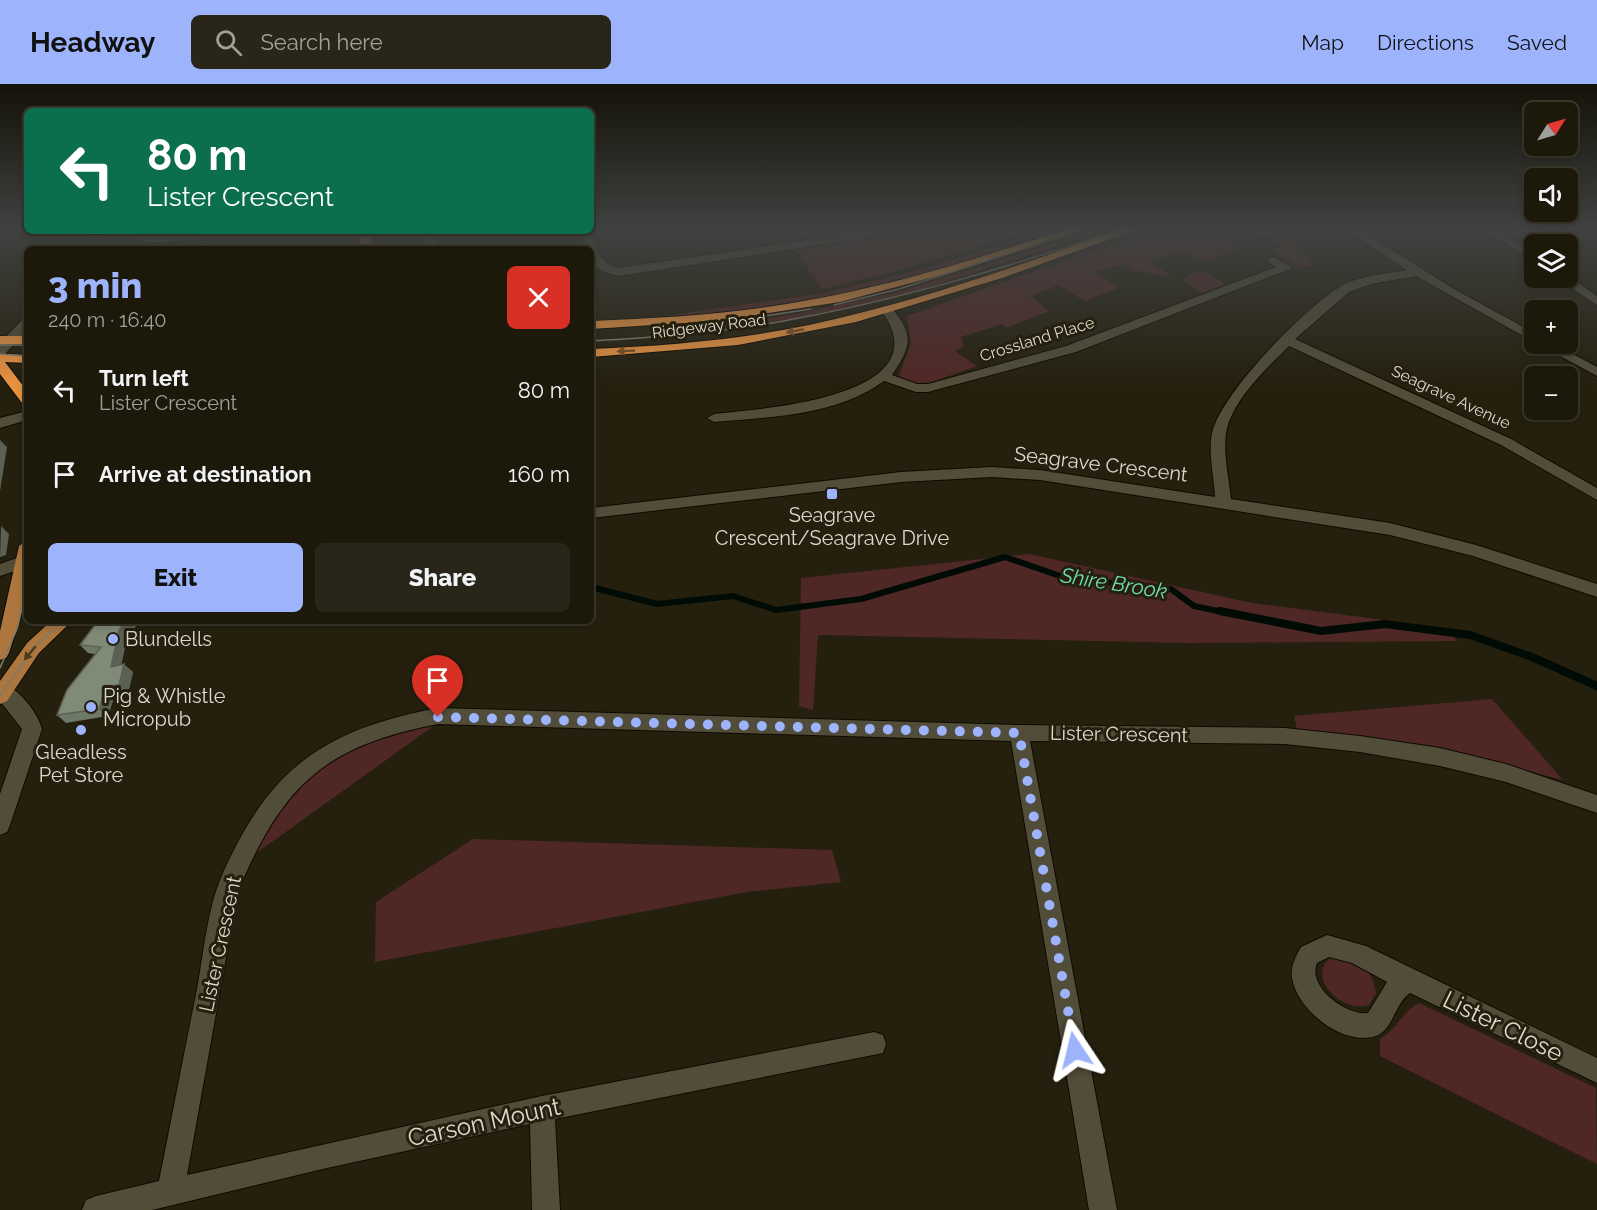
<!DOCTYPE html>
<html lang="en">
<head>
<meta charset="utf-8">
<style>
  :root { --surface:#1c180a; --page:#292518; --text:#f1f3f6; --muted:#a0a09c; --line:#3a372b; --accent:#9db4fd }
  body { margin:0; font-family:Raleway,sans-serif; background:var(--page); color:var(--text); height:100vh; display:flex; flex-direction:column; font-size:22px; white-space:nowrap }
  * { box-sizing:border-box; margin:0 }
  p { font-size:20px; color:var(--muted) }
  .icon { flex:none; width:33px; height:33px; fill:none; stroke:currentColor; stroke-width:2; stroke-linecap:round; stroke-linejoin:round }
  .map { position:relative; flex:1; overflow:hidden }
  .panel { position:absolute; left:24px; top:162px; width:570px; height:378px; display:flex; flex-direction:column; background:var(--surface); border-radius:9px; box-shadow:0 3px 9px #0003,0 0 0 2px var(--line) }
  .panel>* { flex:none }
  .guide { position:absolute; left:24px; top:24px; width:570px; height:126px; border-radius:9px; box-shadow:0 3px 9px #0003,0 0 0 2px var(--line); background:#0b6e4f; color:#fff; overflow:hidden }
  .needle { width:39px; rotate:53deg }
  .tools { position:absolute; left:1524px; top:18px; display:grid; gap:12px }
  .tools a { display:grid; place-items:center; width:54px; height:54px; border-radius:9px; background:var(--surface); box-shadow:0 3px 9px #0003,0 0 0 2px var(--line); font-size:30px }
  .pin { position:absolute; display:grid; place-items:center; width:51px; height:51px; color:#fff; margin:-62px -26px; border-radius:50% 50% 50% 0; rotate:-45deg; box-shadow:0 0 6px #0007 }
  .pin .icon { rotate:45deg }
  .me { position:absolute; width:66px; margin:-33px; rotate:350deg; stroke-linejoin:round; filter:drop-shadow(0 0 4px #0008) }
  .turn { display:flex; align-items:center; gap:21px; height:126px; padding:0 24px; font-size:27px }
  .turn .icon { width:78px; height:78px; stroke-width:2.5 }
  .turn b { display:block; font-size:42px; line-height:51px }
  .round { display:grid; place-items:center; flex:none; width:63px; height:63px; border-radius:9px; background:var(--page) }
  .summary { display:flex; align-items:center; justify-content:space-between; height:102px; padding:0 24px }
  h1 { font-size:36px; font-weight:800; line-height:45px; color:var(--accent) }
  .primary-button { display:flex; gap:12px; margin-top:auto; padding:12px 24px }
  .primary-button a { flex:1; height:69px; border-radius:9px; background:var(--accent); color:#111; font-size:24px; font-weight:800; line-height:69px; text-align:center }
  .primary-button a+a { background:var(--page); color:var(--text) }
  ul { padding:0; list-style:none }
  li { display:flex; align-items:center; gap:18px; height:84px; padding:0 24px }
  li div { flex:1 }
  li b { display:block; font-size:22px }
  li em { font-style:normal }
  header { display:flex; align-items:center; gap:36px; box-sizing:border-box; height:84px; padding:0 30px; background:var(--accent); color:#111 }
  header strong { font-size:28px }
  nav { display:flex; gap:33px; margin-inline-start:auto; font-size:21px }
  .search { width:420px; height:54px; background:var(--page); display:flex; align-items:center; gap:15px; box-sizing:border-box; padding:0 21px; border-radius:9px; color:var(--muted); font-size:22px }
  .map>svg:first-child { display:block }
  .green { fill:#4f2825 }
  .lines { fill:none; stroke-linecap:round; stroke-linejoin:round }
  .stream-far1 { stroke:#000b05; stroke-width:6 }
  .stream { stroke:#000b05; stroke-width:8 }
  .minor-casing { stroke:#0e0a00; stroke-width:2 }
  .major-casing { stroke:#0e0a00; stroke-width:2 }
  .highway-casing { stroke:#0e0a00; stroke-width:2 }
  .minor { fill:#524d39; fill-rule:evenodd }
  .major { fill:#ac763e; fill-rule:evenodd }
  .highway { fill:#e89241; fill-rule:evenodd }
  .tram { stroke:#7f7b6d; stroke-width:1.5 }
  .wall { fill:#6e7866 }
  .shaded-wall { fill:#5a6153 }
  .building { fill:#808b77; stroke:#5a6153; stroke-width:1.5 }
  .oneway { fill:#7d5325 }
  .oneway2 { fill:#4e3a1c }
  .route { stroke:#9db4fd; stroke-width:10; stroke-dasharray:0 18 }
  .poi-dot { fill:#9db4fd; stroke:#25200e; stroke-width:2 }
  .labels { text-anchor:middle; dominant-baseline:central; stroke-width:6; stroke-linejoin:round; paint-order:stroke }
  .far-street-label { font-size:16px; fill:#dcd9ce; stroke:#25200e }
  .street-label { font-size:20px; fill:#dcd9ce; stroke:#25200e }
  .poi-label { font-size:20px; fill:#dcd9ce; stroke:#25200e }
  .water-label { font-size:21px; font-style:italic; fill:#6dddb1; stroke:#25200e }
  .near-street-label { font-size:24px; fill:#dcd9ce; stroke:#25200e }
</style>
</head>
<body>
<header>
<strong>Headway</strong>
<div class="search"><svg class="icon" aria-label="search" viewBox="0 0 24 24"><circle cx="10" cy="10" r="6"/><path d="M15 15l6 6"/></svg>Search here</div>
<nav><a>Map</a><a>Directions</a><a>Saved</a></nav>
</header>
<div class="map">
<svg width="1597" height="1126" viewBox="0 0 1597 1126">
  <rect width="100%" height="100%" fill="#25200e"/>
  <path class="green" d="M938 143H1046L893 188 822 205 796 166Z
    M1058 143H1070C939 187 803 228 663 232L825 209 926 184Z
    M1103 143H1117L904 211 798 234 679 250 678 247 796 230 902 207Z
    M1172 143H1215L1208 146 1241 164 1203 178 1182 166 1149 178 1174 193 1133 186 1123 180 1096 188 1119 204 1085 217 1058 201 1031 212 1049 227 1007 244 1002 240 961 253 964 262 955 267 977 282 921 302 897 297 911 259 907 232 1029 189 1110 162 1140 156Z
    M1253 143H1277L1285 148 1314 181 1300 183 1272 167 1279 162Z
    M1201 186 1225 200 1202 209 1183 197 1186 192Z
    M1029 470 1252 519 1446 544 1457 557 1187 559 818 551 813 626 799 622 801 494Z
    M1492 615 1563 696C1475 673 1387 656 1297 645L1294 632Z
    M420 640 435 641 255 770 276 728 306 695 336 671 375 651Z
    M473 755 832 766 841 798 747 808 375 878 376 818Z
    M1332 873C1356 878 1372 881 1376 909L1369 921C1342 930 1304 892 1332 873Z
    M1419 919 1596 1004 1597 1080 1380 972V955C1397 945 1402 928 1419 919Z"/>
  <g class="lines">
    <path class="stream-far1" d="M591 503 657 520 733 512 776 526 861 515 1005 473 1066 494 1171 505 1194 522 1227 529"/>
    <path class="stream" d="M1220 527 1321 547 1385 540 1470 551 1532 573 1597 602"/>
    <g class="minor-casing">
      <path id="minor" d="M0 143H27V147H31L0 148Z
        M895 143H923L917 146 619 192C601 188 591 184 591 165H585L579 147H591C596 165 599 180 619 184Z
        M1341 143H1355L1454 205 1534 249V258L1416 192 1371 200 1349 208 1295 255 1511 355 1597 404V416L1501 361 1289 262C1266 285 1232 316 1226 349 1223 370 1229 394 1231 415L1390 439 1476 461 1597 500V513L1473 472 1390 451 1040 396 992 393 901 398 591 434V424L901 388 992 383 1040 386 1215 413C1214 392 1208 369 1212 349 1221 309 1305 224 1341 202 1360 191 1386 190 1407 186Z
        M1482 143H1495L1534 170V178Z
        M45 147C98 147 150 152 203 150L209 153 203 156 151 158 116 152 69 154Z
        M423 147H435L436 165H424Z
        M1268 174H1276L1292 184 1076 268 928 308H916L884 297C836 332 770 333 714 338L707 334 714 330C762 325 945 313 881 226L883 223H891C915 251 911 263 892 291L917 300H928L1066 262 1276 183 1268 178Z
        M1568 192 1597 212V221L1556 194Z
        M27 235V246L5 270 0 271V259L22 236Z
        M1538 260H1554L1597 283V292Z
        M27 327V336L0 344V334Z
        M25 471 27 483 0 492V480Z
        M3 599C19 605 38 629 42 645L10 741 7 748 0 751V710L22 645 0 617V600Z
        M438 624 1019 641 1285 644 1360 652 1440 664 1506 680 1597 711V729L1506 698 1440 682 1360 668 1285 660 1030 657 1117 1126H1089L1011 657 438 640C324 662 283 701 238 807L187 1091 542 1012 874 948 883 951 886 960 883 969 555 1035 560 1126H532L530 1040 327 1084 152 1126H82L86 1116 96 1112 159 1097C172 1033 184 969 197 905 203 873 206 838 216 807 223 787 233 767 243 749 289 667 350 641 438 624Z
        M1327 851 1366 862 1597 974V999L1410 909C1395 919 1393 946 1376 952 1343 963 1297 926 1292 894 1290 883 1296 872 1301 863ZM1329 873 1352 879 1387 898 1368 929C1346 932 1307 903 1317 879Z"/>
    </g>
    <g class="major-casing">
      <path id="major" d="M360 147H372L371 165H359Z
        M27 456V511L9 569 6 574 0 576V547L19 462Z
        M51 537H72L39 569 7 617 0 620V597L27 559Z"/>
    </g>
    <g class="highway-casing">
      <path id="highway" d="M1073 143H1090L967 184 840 218 716 237 591 245V237C664 234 737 230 809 216 899 200 986 172 1073 143Z
        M1127 143H1144L1002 194 856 238 738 261 591 273V265C664 262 737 256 809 241 918 218 1023 180 1127 143Z
        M0 252H27V260H0Z
        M0 270 27 271V279L5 278 27 307V320L22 319 0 290Z"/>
    </g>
    <use href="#minor" class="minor"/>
    <use href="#major" class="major"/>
    <use href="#highway" class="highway"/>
    <path class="tram" d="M834 221 899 205 1093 143
      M698 242 811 225
      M591 257C661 253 730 248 799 234 911 213 1020 179 1128 143
      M0 261H27
      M0 270 27 272
      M0 584 17 545 27 504
      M0 612 33 564 64 537"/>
  </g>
  <path class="wall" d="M127 554 121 581 133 588 128 609 115 610 108 632 66 639 57 631 95 570 88 569 80 561Z"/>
  <path class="shaded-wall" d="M0 356 7 363 0 407Z
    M1 442 9 450 6 471 0 473Z
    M126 537H140L127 554 119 591 111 583 119 546Z
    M124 580 133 588 128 609 119 601Z
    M106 602 115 610 108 632 99 625Z"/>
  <path class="building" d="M98 537H126L119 546 111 583 124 580 119 601 106 602 99 625 57 631 67 606 101 563 80 561Z"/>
  <defs><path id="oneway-solid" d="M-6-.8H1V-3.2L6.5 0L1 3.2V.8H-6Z" transform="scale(1.5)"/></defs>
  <g class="oneway">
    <use href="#oneway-solid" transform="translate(795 247) rotate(169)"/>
    <use href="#oneway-solid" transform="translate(626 267) rotate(177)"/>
  </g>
  <use class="oneway2" href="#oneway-solid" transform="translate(30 569) rotate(130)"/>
  <linearGradient id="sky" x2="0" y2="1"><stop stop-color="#141208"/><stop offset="0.48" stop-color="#404241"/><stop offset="1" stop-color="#404241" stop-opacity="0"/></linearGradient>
  <rect width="1597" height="301" fill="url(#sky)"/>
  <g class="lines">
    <path class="route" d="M438 633 1019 649 1075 966"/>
  </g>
  <g class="poi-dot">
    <rect x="826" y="404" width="12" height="12" rx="3"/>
    <circle cx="113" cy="555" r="6"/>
    <circle cx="91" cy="623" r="6"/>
    <circle cx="81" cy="646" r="6"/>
  </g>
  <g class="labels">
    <g class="far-street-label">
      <text transform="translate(709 242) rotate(-7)">Ridgeway Road</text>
      <text transform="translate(1037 255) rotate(-17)">Crossland Place</text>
      <text transform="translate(1451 313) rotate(25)">Seagrave Avenue</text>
    </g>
    <g class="street-label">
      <text transform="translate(1101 380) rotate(7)">Seagrave Crescent</text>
      <text transform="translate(1119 650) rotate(1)">Lister Crescent</text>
      <text transform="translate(220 860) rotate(-78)">Lister Crescent</text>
    </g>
    <g class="poi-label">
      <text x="832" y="431">Seagrave<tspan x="832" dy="23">Crescent/Seagrave Drive</tspan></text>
      <text x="125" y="555" text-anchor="start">Blundells</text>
      <text x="103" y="612" text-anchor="start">Pig &amp; Whistle<tspan x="103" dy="23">Micropub</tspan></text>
      <text x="81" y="668">Gleadless<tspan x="81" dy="23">Pet Store</tspan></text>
    </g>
    <g class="water-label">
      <text transform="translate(1114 499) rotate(9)">Shire Brook</text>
    </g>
    <g class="near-street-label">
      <text transform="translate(1503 942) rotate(26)">Lister Close</text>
      <text transform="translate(484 1038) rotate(-12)">Carson Mount</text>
    </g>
  </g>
</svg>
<div class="tools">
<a><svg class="needle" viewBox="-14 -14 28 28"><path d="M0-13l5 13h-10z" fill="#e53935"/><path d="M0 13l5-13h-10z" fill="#a0a09c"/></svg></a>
<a><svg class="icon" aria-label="sound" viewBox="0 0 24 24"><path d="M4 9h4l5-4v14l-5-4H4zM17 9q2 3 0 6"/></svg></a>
<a><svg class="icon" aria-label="layers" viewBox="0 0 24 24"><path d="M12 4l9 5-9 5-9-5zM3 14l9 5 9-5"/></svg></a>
<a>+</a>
<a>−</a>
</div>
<div class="pin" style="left:438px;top:633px;background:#d93025"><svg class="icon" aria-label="arrive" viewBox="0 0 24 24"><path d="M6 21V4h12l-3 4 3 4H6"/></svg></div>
<svg class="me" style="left:1075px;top:966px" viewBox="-20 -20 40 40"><path d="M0-17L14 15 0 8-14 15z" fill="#9db4fd" stroke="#fff" stroke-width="4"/></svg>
<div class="guide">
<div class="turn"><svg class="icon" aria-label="left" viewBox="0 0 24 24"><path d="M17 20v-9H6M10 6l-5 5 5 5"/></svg><div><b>80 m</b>Lister Crescent</div></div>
</div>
<section class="panel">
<div class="summary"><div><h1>3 min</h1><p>240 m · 16:40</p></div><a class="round" style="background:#d93025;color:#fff"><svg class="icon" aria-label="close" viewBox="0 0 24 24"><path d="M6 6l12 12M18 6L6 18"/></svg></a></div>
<ul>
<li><svg class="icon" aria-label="left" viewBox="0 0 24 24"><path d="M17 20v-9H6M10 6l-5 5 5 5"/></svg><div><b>Turn left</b><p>Lister Crescent</p></div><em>80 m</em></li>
<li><svg class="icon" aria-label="arrive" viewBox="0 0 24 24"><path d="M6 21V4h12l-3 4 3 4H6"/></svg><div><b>Arrive at destination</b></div><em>160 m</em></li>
</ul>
<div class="primary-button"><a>Exit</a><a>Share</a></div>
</section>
</div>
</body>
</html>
